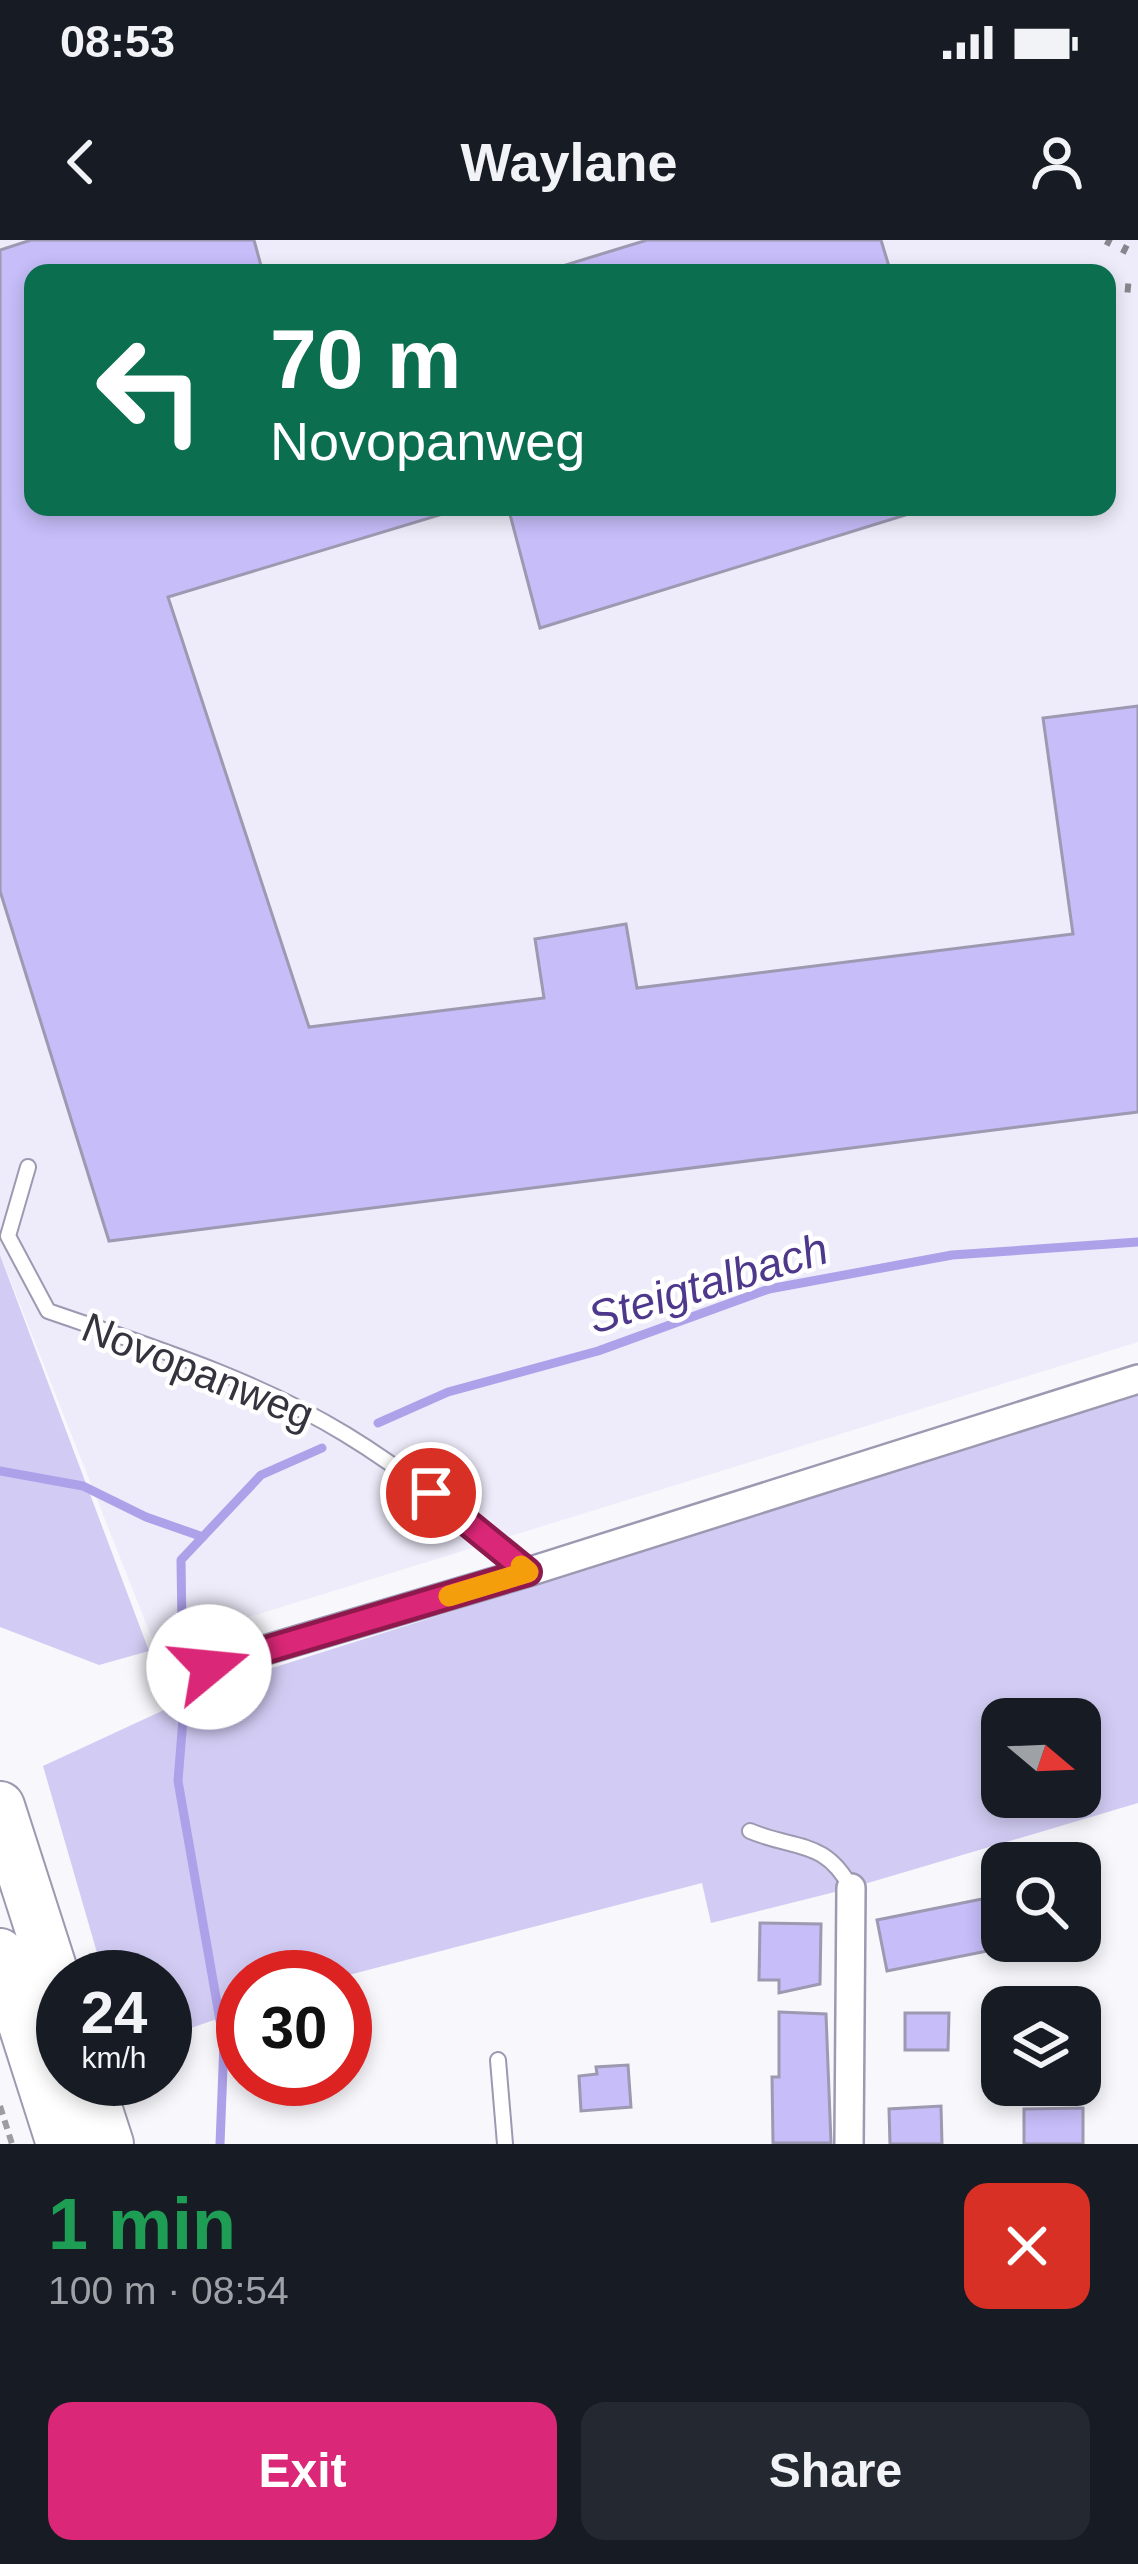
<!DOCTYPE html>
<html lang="en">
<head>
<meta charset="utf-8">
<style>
  :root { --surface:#171b24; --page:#242831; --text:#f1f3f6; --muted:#9ea1a6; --accent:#db2777 }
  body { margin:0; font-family:Arial,sans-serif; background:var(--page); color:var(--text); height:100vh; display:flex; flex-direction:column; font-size:45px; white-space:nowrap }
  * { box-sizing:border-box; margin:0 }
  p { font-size:39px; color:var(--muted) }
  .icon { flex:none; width:66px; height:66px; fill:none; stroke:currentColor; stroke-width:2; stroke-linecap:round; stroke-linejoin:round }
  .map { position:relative; height:1904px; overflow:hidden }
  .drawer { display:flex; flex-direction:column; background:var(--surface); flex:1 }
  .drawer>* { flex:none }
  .hud { position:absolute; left:24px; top:24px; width:1092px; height:252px; border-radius:24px; box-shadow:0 6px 18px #0003; background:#0b6e4f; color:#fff; overflow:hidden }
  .needle { width:78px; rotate:109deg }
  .tools { position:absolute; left:981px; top:1458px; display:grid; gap:24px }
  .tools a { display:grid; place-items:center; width:120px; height:120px; border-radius:24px; background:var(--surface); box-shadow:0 6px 18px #0003; font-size:60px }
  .speed { position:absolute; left:36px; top:1710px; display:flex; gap:24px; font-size:60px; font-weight:700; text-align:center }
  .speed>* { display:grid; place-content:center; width:156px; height:156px; border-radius:50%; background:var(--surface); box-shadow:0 6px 18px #0003; line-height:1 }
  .speed small { font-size:30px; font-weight:400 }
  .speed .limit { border:18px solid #d22; background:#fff; color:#111 }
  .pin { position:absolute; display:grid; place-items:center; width:102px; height:102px; color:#fff; margin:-51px; border:6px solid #fff; border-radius:50%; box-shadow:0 3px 12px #0007 }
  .me { position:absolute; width:132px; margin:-66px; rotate:73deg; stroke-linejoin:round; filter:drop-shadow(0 0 9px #0008) }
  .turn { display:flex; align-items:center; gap:42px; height:252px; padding:0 48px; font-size:54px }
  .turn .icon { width:156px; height:156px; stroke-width:2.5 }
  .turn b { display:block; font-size:84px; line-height:102px }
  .round { display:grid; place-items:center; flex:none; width:126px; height:126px; border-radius:24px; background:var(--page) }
  .headline { display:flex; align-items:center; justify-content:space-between; height:204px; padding:0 48px }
  h1 { font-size:72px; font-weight:800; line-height:90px; color:#1e9e55 }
  .action { display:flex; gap:24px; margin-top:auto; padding:24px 48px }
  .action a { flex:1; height:138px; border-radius:24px; background:var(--accent); color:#fff; font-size:48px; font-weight:800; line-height:138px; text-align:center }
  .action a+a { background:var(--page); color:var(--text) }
  .status { display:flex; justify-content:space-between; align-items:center; height:84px; padding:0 60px; background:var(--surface); direction:ltr }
  .status svg { height:33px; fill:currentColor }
  header { display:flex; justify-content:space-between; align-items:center; height:156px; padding:0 48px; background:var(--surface); font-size:54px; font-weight:800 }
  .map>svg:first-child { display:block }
  .built { fill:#eeecfa; fill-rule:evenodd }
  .green { fill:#d2ccf4; fill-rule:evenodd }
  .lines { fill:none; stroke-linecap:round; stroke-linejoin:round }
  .stream { stroke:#ada1ea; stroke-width:9 }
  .building { fill:#c6bdf9; stroke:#9d99b1; stroke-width:3 }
  .lane-casing { stroke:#9c99b1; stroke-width:18 }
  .street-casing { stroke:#9c99b1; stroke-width:32 }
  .highway-casing { stroke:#9c99b1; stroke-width:52 }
  .path { stroke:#9d9ca3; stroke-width:6; stroke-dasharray:9 6; stroke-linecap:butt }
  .lane { stroke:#fff; stroke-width:14 }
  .street { stroke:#fff; stroke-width:27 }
  .highway { stroke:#fff; stroke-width:48 }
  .rail { stroke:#87868e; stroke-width:9; stroke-dasharray:6 12; stroke-linecap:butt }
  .route-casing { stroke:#8e194d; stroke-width:30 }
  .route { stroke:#db2777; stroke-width:21 }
  .slow { stroke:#f59e0b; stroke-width:21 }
  .labels { text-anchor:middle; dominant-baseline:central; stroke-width:9; stroke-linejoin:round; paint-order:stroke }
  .street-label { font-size:42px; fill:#35333d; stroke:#fff }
  .water-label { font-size:45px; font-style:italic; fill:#4e388c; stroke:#fff }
</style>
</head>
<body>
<div class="status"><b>08:53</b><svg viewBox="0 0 49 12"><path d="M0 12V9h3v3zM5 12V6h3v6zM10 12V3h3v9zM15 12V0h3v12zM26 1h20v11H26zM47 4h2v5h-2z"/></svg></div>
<header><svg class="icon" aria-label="back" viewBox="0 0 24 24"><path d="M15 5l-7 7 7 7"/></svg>Waylane<svg class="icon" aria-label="person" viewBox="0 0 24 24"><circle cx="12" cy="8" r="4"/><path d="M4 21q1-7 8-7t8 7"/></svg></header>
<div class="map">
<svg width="1138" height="1904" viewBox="0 0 1138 1904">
  <rect width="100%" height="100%" fill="#f7f7fc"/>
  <path class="built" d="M0 0H1138V1102L155 1406 0 1014ZM33 33H1107V267H33Z"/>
  <path class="green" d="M0 1015 149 1411 99 1425 0 1387Z
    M1138 1155V1563L851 1648 711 1683 702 1643 341 1737H243V1770L165 1797V1737H104L43 1526 218 1445ZM1002 1479H1080V1557H1002Z"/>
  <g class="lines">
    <path class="stream" d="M378 1183 448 1152 598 1111 769 1049 952 1015 1138 1002
      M0 1231 83 1246 146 1277 203 1297
      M182 1387 181 1320 261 1235 322 1208
      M183 1479 178 1541 224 1803 220 1904"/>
  </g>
  <path class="building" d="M31 0H254L263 33H33V267H445L446 273 168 357 309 787 544 758 535 699 626 684 637 748 1073 694 1043 478 1138 466V872L109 1001 0 651V10Z
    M647 0H881L891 33H560L559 27Z
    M508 267H911L912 273 540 388Z
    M992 1657 1002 1708 887 1731 877 1680Z
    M760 1683 821 1684 820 1744 779 1753V1740H759Z
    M779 1772 826 1774 831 1903H773L772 1837H779Z
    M905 1773H949L948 1810H905Z
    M628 1825 631 1867 581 1871 579 1836 597 1834 596 1827Z
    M941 1866 942 1904H890L889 1869Z
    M1083 1868V1904H1024V1869Z"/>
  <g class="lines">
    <g class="lane-casing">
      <path id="lane" d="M28 927 8 996 48 1071C149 1106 253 1138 345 1194 411 1234 469 1283 528 1332
        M750 1591C795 1610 825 1599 851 1648
        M498 1820 505 1904"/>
    </g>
    <g class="street-casing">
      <path id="street" d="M164 1440 528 1332 1138 1139
        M849 1904 851 1648"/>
    </g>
    <g class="highway-casing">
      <path id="highway" d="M0 1566 63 1762
        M0 1713 61 1904
        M88 1839 109 1904"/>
    </g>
    <path class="path" d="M0 1866 12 1904"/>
    <use href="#lane" class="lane"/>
    <use href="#street" class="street"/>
    <use href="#highway" class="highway"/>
    <path class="rail" d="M1106 0 1138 16
      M1107 46 1138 49"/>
  </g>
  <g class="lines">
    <g class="route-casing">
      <path id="route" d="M209 1427 528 1332 431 1253"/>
    </g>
    <use href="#route" class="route"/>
    <path class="slow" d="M449 1356 528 1332 521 1326"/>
  </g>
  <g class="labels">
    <g class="street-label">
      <text transform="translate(198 1131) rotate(22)">Novopanweg</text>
    </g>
    <g class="water-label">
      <text transform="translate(708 1043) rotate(-17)">Steigtalbach</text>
    </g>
  </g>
</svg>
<div class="tools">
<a><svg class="needle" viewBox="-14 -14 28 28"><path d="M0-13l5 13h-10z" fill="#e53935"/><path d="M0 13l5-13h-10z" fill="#9ea1a6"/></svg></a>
<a><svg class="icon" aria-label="search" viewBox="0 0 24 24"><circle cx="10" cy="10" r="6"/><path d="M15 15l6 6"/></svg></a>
<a><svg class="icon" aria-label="layers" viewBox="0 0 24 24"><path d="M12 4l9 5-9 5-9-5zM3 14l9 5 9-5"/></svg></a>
</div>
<div class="speed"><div>24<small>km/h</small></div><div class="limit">30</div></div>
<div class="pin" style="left:431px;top:1253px;background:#d93025"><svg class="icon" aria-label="arrive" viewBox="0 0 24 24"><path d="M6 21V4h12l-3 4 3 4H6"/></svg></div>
<svg class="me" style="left:209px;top:1427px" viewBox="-20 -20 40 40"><circle r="19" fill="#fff"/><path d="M0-13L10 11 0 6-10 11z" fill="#db2777"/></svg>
<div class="hud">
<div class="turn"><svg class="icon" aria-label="left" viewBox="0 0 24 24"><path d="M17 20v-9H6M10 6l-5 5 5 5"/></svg><div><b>70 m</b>Novopanweg</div></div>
</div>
</div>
<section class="drawer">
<div class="headline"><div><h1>1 min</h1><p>100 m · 08:54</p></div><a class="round" style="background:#d93025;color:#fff"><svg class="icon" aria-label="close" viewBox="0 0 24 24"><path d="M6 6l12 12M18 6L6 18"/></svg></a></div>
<div class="action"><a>Exit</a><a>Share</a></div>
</section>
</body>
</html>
